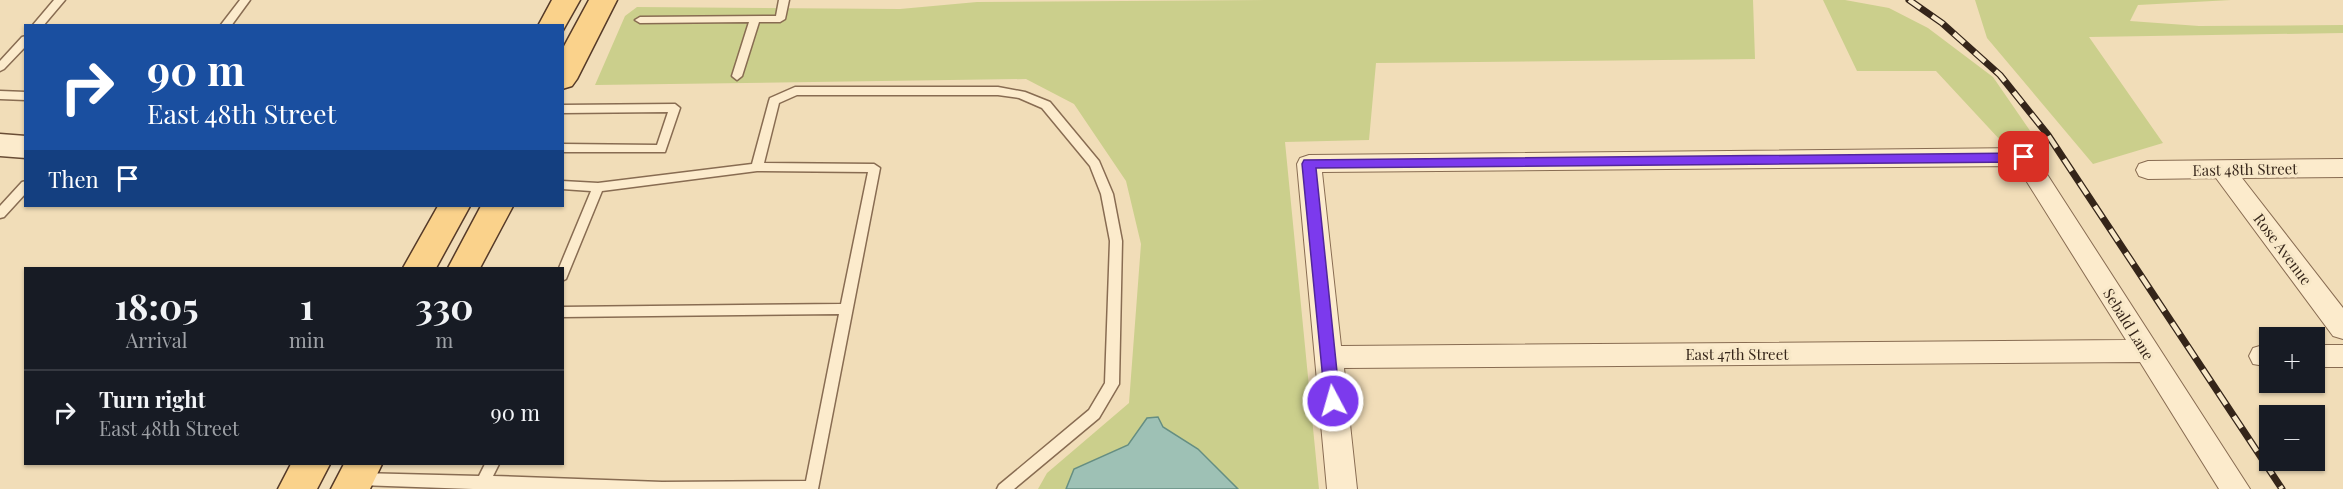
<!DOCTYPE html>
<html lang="en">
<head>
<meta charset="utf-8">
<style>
  :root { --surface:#171b24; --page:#20242c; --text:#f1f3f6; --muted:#9ea1a6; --line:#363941 }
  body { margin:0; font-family:"Playfair Display",serif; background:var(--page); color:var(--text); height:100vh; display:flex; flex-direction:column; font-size:22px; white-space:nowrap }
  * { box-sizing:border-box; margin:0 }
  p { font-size:20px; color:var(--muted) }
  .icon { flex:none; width:33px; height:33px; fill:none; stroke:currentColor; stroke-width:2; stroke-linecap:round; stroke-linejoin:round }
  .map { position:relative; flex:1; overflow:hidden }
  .sheet { position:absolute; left:24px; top:267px; width:540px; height:198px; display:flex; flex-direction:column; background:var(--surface); border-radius:0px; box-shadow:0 2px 4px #0004 }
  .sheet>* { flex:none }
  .guide { position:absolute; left:24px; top:24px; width:540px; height:183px; border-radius:0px; box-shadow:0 2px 4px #0004; background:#1a4fa0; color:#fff; overflow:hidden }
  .buttons { position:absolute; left:2259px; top:327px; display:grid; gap:12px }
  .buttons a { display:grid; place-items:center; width:66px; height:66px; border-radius:0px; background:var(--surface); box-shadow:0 2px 4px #0004; font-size:30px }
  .pin { position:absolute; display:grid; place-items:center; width:51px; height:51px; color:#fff; margin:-26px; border-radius:12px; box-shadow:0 3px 9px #0006 }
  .me { position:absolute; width:66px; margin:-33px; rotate:354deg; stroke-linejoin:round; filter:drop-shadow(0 0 4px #0008) }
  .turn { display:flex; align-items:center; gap:21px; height:126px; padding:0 24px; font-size:27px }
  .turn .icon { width:78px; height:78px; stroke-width:2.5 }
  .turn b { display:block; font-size:42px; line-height:51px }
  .then { display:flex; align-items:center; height:57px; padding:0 24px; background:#0003; gap:12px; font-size:22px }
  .eta { display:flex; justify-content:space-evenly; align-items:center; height:102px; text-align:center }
  .eta b { font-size:36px; font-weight:700; line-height:42px }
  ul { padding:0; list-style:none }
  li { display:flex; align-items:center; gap:18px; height:84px; padding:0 24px; border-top:2px solid var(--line) }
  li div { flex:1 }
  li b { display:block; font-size:22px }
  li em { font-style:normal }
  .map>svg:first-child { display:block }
  .green { fill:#cbcf8c }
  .water { fill:#9ec1b5; stroke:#658e82; stroke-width:1.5 }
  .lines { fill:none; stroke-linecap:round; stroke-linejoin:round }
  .lane-casing { stroke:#886c52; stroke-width:3 }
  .street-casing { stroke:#886c52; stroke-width:2 }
  .secondary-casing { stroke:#694d36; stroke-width:3 }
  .primary-casing { stroke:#553a28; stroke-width:3 }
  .lane { fill:#fcebcc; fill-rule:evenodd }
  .street { fill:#fcebcc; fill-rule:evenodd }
  .secondary { fill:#fcebcc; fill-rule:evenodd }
  .primary { fill:#fad28b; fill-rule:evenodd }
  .rail-casing { stroke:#352519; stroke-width:7 }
  .rail { stroke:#f8e8c8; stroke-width:4.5; stroke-dasharray:14; stroke-linecap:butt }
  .route { fill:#7c3aed; stroke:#51269a; stroke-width:1.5 }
  .labels { text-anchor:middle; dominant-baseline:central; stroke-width:6; stroke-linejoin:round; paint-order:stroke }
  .street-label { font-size:15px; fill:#352519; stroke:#f8e8c8 }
</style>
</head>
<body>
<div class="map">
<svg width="2343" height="489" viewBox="0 0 2343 489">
  <rect width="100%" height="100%" fill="#f1ddb8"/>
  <path class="green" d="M1267 0H1753L1755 59 1376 63 1369 140 1285 142 1319 489H1238L1198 449 1147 418 1129 445 1074 469 1066 489H1038L1047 473 1129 403 1141 244 1126 181 1074 104 1026 79 595 85 625 16 637 7 900 9 977 2Z
    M1823 0H1845L1889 8 1928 28 1993 77 2042 148H2027L2001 141 1936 71H1857Z
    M1975 0H2231L2138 5 2130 21 2199 26 2343 25V33L2089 37 2163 143 2093 164 1987 38Z"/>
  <path class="water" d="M1158 417 1163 427 1198 449 1238 489H1066L1074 469 1128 445 1147 418Z"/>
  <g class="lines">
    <g class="lane-casing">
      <path id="lane" d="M54 0H65L43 26H32Z
        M240 0H250L231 26H220Z
        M779 0H789L785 19 780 22H759L742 76 737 80 732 76 749 22 640 23 635 20 640 17 776 16Z
        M26 36V46L4 69 0 71V61L22 37Z
        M795 87H998L1025 92 1050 102 1099 161 1113 194 1122 241 1119 384 1099 418 1014 489H997L999 485 1089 410 1105 383 1110 241 1101 194 1090 166 1042 108 1019 98 998 95H797L779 103 764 163 874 164 880 168 818 489H473L359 485 354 483 352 479 354 475 359 473 479 476 485 464H499L493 476 662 482 806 481 839 314 562 317V307L841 304 868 172 757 171 602 191 566 279 562 281V268H559L591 191 562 189V181L598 183 752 164 769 101 770 98Z
        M0 91 26 92V100L0 99Z
        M675 104 680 108 665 152H562V144L657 145 668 112 562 113V105Z
        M26 181V193L4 217 0 218V206L22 182Z"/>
    </g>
    <g class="street-casing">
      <path id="street" d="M2024 148 2032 151 2250 489H2219L2140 362 1344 368 1357 489H1327L1297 164 1300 158 1309 155ZM2017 166 2126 340 1341 346 1322 172Z
        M2343 159V177L2242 178 2343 308V339L2333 336 2216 178 2148 179 2139 176 2136 170 2139 164 2148 161Z
        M2263 345H2270V367L2253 364 2249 356 2253 348Z
        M2314 345H2343V367H2314Z"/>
    </g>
    <g class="secondary-casing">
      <path id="secondary" d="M0 134 26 136V158L0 156Z"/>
    </g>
    <g class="primary-casing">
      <path id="primary" d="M552 0H580L562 32V26H538Z
        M589 0H617L577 79 572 86 562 89V50Z
        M438 206H470L436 268H403Z
        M481 206H513L480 268H448Z
        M291 464H330L317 489H278Z
        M344 464H382L370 489H331Z"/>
    </g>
    <use href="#lane" class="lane"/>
    <use href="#street" class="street"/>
    <use href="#secondary" class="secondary"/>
    <use href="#primary" class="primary"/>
    <g class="rail-casing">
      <path id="rail" d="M1909 0 1942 23 2000 75 2048 135 2282 489"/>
    </g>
    <use href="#rail" class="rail"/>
  </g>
  <path class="route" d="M2024 153 2031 157 2024 162 1316 168 1340 401 1338 406 1333 407 1328 406 1325 401 1302 164 1304 160Z"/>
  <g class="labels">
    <g class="street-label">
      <text transform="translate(2245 169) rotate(-1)">East 48th Street</text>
      <text transform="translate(2283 249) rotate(53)">Rose Avenue</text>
      <text transform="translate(2129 324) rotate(58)">Sebald Lane</text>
      <text x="1737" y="354">East 47th Street</text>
    </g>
  </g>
</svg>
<div class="buttons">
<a>+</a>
<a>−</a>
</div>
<div class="pin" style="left:2024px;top:157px;background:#d93025"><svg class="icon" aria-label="arrive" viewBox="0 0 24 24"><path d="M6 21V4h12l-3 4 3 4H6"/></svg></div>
<svg class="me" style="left:1333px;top:401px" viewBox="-20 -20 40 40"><circle r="17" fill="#7c3aed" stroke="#fff" stroke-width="3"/><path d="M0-11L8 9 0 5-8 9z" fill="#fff"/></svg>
<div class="guide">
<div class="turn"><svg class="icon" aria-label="right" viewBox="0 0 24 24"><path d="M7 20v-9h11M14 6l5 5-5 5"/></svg><div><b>90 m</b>East 48th Street</div></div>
<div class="then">Then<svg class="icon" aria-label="arrive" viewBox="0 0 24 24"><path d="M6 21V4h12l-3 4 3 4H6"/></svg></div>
</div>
<section class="sheet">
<div class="eta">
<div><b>18:05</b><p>Arrival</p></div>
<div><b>1</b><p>min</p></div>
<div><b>330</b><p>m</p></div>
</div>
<ul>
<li><svg class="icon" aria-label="right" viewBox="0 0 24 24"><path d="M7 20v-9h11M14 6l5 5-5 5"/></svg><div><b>Turn right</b><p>East 48th Street</p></div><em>90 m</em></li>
</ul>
</section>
</div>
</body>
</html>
